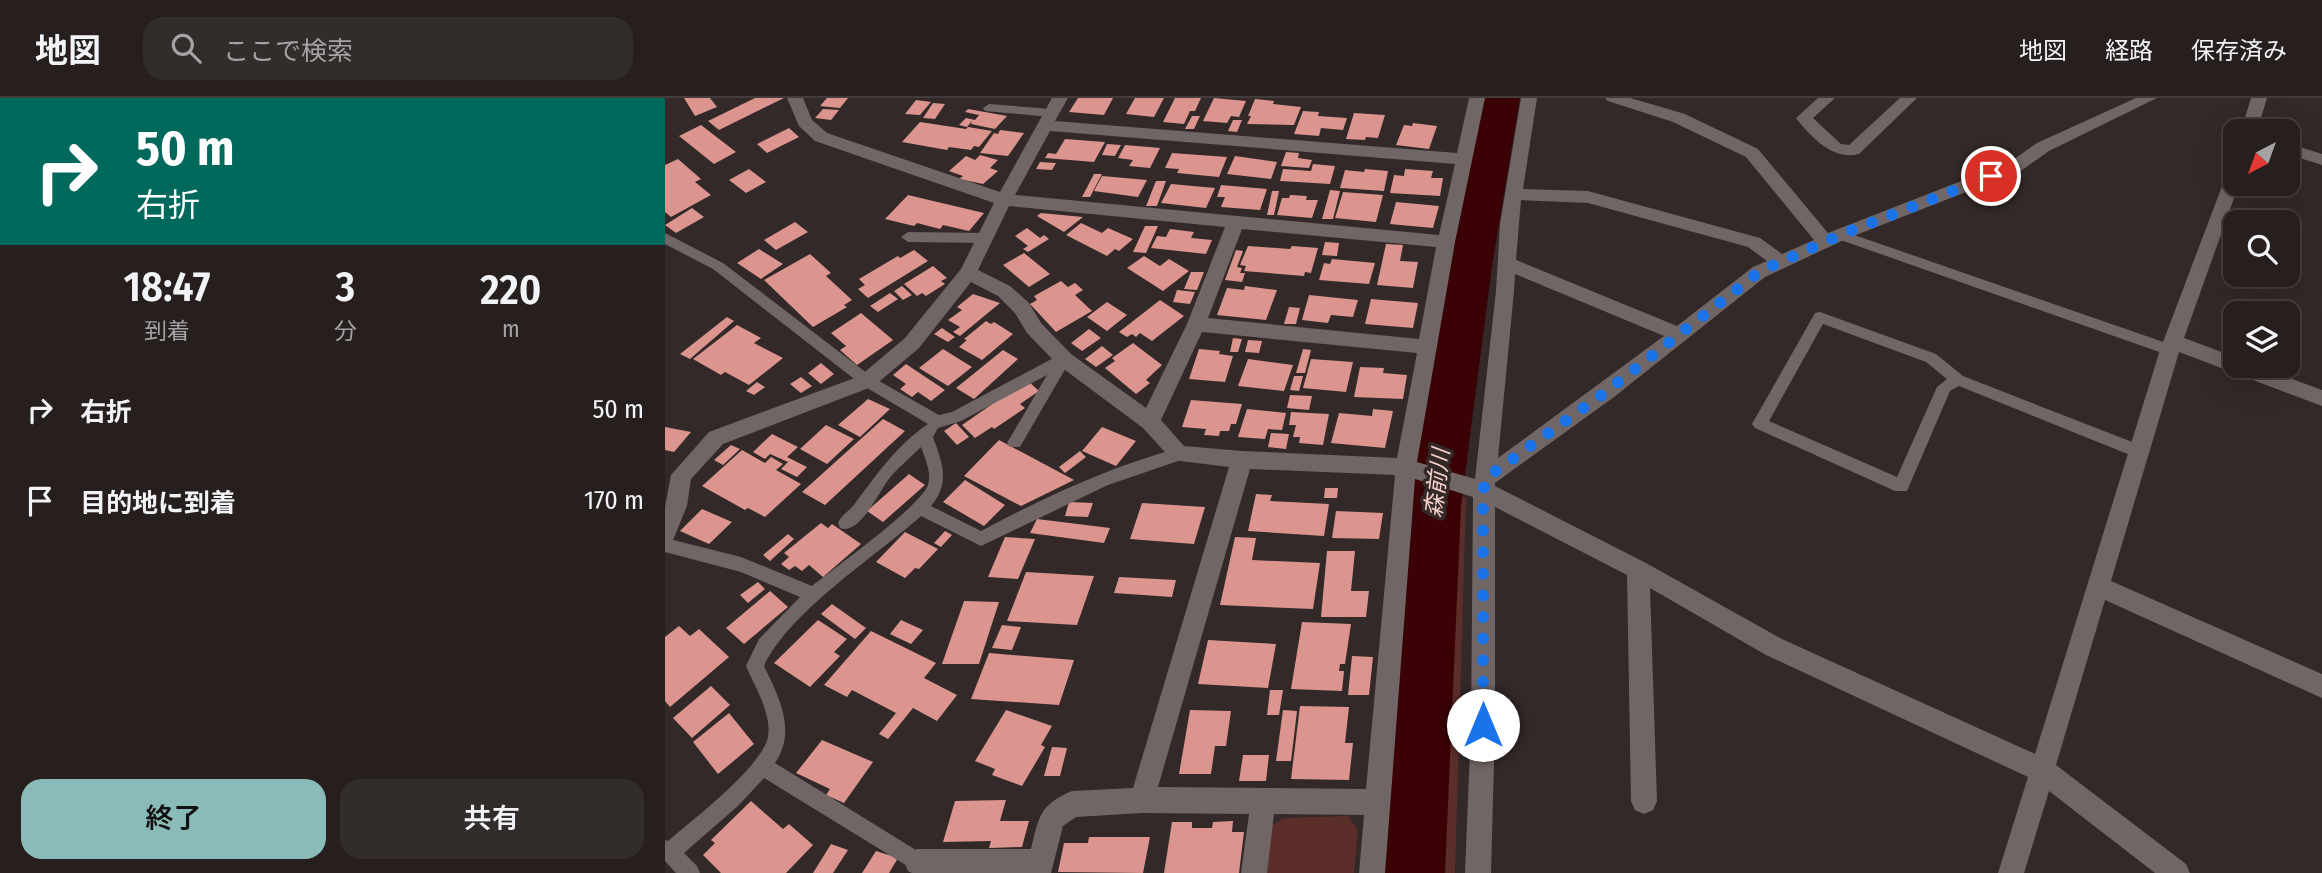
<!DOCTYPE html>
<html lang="ja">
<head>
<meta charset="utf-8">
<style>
  :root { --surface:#261f1e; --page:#322c2b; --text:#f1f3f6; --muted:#a4a2a4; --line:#423d3c; --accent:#8bbbb9 }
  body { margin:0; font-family:"Fira Sans Condensed","Noto Sans JP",sans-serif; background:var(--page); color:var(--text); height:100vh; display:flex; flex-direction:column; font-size:26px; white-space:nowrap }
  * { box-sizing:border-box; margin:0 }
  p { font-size:23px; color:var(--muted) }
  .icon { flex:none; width:38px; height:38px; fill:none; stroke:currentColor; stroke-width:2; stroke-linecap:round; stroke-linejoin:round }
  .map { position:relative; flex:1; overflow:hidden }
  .details { display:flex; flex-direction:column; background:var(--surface); width:665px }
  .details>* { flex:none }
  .guide { background:#00695c; color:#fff; overflow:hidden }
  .needle { width:46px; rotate:221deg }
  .fabs { position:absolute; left:1558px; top:21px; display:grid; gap:14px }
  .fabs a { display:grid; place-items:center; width:77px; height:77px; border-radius:14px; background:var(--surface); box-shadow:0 7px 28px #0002,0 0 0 2px var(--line); font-size:35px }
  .pin { position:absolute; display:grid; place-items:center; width:60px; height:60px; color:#fff; margin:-30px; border:4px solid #fff; border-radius:50%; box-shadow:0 2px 7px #0007 }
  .me { position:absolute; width:77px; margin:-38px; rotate:0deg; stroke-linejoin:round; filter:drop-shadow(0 0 5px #0008) }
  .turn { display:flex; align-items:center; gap:24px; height:147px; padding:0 21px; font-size:32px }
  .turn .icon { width:91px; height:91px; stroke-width:2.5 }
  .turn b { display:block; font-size:49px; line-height:60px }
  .eta { display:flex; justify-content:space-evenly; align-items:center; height:119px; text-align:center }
  .eta b { font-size:42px; font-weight:600; line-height:49px }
  .button { display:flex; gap:14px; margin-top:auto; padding:14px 21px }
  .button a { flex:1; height:80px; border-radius:21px; background:var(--accent); color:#111; font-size:28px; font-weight:600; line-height:80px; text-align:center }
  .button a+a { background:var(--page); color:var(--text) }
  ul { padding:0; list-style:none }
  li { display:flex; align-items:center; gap:21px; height:91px; padding:0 21px }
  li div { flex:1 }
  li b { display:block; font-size:26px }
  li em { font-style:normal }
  header { display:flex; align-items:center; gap:42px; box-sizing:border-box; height:98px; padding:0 35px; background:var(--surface); border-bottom:2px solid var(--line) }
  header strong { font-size:33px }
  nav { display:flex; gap:38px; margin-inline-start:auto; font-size:24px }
  .search { width:490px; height:63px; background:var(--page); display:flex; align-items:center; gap:18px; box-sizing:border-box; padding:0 24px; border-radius:21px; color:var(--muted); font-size:26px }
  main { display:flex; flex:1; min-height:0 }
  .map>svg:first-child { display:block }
  .green { fill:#5c2e2a }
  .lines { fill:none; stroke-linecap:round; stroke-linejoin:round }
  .river { fill:#3a0204; fill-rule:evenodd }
  .building { fill:#db958e }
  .lane { fill:#706665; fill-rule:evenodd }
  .street { fill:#706665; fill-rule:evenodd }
  .route { stroke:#1a73e8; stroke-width:12; stroke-dasharray:0 21.6 }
  .labels { text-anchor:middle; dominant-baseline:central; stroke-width:7; stroke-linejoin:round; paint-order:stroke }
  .water-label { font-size:23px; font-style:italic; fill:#f5cdc8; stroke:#322928 }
</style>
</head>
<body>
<header>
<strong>地図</strong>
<div class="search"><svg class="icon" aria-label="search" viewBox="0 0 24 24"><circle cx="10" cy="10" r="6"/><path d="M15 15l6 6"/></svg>ここで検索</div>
<nav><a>地図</a><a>経路</a><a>保存済み</a></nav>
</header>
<main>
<section class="details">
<div class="guide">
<div class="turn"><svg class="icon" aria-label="right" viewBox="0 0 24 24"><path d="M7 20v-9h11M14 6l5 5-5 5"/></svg><div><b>50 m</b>右折</div></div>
</div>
<div class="eta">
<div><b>18:47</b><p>到着</p></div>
<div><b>3</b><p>分</p></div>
<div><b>220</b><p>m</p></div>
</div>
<ul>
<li><svg class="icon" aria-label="right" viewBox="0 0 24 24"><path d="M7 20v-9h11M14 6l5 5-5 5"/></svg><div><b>右折</b></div><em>50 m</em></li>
<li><svg class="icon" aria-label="arrive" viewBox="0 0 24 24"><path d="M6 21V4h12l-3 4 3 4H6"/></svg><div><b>目的地に到着</b></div><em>170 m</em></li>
</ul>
<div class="button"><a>終了</a><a>共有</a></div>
</section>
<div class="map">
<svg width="1657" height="775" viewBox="0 0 1657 775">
  <rect width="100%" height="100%" fill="#322928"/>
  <path class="green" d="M777 397 801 400 790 775H759Z
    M683 718 693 732 689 775H599L605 729 618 720Z"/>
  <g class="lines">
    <path class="river" d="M813 0H855L827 168 796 408 780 775H710L740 408 779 168Z"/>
  </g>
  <path class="building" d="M19 0H45L52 9 30 18Z
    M90 0H119L54 32 43 23Z
    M162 0H183L175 10 155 8Z
    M413 0H448L439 17 404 14Z
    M470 0H499L489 19 461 16Z
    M510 0H536L530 13H525L519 26 498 24Z
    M549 0 581 3 574 19 566 18 562 25 538 23Z
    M590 1 609 3 608 6 636 9 629 27 582 26 586 18H583Z
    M251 2 266 4 255 17 240 16Z
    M268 5 280 6 270 21 258 20Z
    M158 11 174 12 166 22 150 20Z
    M303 11 342 18 330 31 306 26 307 23 302 29 294 27 301 20 310 22 314 17 300 14Z
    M638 13 654 14 653 18 682 20 678 32 656 30 654 38 629 36Z
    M689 15 720 17 713 40 701 39 700 42 681 41Z
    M527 18H535L529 31H520Z
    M568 22H577L572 34 563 33Z
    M255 24 301 31 303 29 327 33 314 49 309 48 306 52 284 49 282 52 237 44Z
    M748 25 772 28 764 51 731 47 739 27 747 28Z
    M36 27 71 54 49 66 14 38Z
    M124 30 134 39 102 55 92 46Z
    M335 32 359 35 343 58 315 55 329 35 333 36Z
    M400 41 440 44 429 64 380 60 383 55 391 56Z
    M442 46 456 47 450 58 437 57Z
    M460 47 495 50 485 70 464 68 468 62 453 60Z
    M621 54 634 55 633 60 647 62 644 70 616 68Z
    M507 55 562 59 554 79 512 75 514 71 500 70Z
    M315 57 333 62 325 70 333 73 318 86 294 81 298 78 284 73 301 58 310 62Z
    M570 58 612 64 606 81 562 76Z
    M13 61 36 81 30 84 46 97 6 119 0 114V67Z
    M375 64 391 65 387 72 371 71Z
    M648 66 670 68 665 86 615 83 618 71 646 73Z
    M84 71 101 84 81 95 64 82Z
    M700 71 723 73 719 93 675 90 680 72 699 74Z
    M740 71 768 73 766 80H778L775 98 725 95 729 77 739 78Z
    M429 76H437L425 99H417Z
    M437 78 482 82 473 99 429 93Z
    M491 83H501L492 108H481Z
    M506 86 550 90 541 110 496 105Z
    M556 87 602 91 595 112 556 109 560 99H552Z
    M665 92 675 93 668 121H657Z
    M607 93H614L609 117H602Z
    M678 94 718 97 711 124 670 120Z
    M243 97 319 115 304 133 278 127 275 131 252 125 249 128 220 121Z
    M625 97 642 98 641 102H653L647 120 612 117 617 100H624Z
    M731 104 774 108 768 130 725 126Z
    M27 110 39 119 11 135 0 127Z
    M376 115 418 119 399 134 372 118Z
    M130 124 143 134 111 152 99 142Z
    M416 125 437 135 443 130 468 141 454 153 450 151 442 158 401 137Z
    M480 128H493L481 155 468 154Z
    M362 130 375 140 379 137 384 141 363 154 358 151 363 148 350 138Z
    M505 131 529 134 526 140 547 142 541 156 486 150 492 138 501 139Z
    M660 144 674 145 672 158 657 157Z
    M721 146 738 147 735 163 753 164 748 190 712 187Z
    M583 148 625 151 627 148 653 150 646 175 640 174 639 178 579 173 581 168 575 167Z
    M94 151 118 166 96 181 72 165Z
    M249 152 263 163 203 200 193 191 200 187 194 181 233 158 235 160Z
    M571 152 578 153 572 169 577 170 575 175H580L577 184 560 182Z
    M359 155 385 176 364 189 338 167Z
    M145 156 166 175 161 178 187 202 179 207 182 209 148 229 99 182Z
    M479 158 495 168 504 161 524 173 498 193 462 170Z
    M667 161 710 165 704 186 654 182 659 165 665 166Z
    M268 168 282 180 276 183 280 186 261 198 257 195 252 198 239 186Z
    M526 174H539L532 192 519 191Z
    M396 183 403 189 410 185 418 192 410 197 427 213 391 234 365 206 372 202 369 198Z
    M237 188 247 197 238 202 229 193Z
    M580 188 612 192 601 222 552 217 562 190 579 192Z
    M512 192 530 194 525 206 508 204Z
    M225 195 233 201 213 214 205 208Z
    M308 196 335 205 295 238 288 234 295 229 283 222 297 212 292 209Z
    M644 197 693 202 688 219 666 217 663 225 637 222Z
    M706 201 753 205 748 230 700 226Z
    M495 202 519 218 487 243 475 235 471 239 467 236 462 239 454 234Z
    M442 204 462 217 442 233 422 219Z
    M624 209 635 210 631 226H619Z
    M196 215 228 242 192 267 175 252 181 248 166 235Z
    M62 219 69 223 25 261 15 256Z
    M321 223 326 226 329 224 348 236 317 262 294 249 302 242 299 241Z
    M72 227 96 240 89 245 118 260 84 287 60 274 56 277 28 261Z
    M277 230 290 239 283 244 269 236Z
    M424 231 436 240 417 253 406 245Z
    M568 240 577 241 573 254H565Z
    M583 242 597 243 594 255 580 254Z
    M468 245 497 267 481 282 485 285 471 296 440 270 450 263 447 260Z
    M437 248 448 257 431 269 420 261Z
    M278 251 307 269 283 288 254 270Z
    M534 251 555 253 554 256 568 258 560 284 524 281Z
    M638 251 646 252 640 275H631Z
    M338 252 353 261 309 301 291 290Z
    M583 261 628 267 619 293 573 288Z
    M646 261 688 264 681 294 638 290Z
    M156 265 169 276 156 286 143 275Z
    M241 266 280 292 266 303 253 294 247 299 235 291 241 286 228 277Z
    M695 269 719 270 718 275 742 277 738 301 689 299Z
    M629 278H638L634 293 625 292Z
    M136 279 147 288 136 295 125 286Z
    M362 282 374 293 355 306 360 310 329 331 327 329 310 340 297 327Z
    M92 284 100 289 89 297 81 293Z
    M625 297 647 298 644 312 622 310Z
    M203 301 225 311 195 339 173 327Z
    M526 302 577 306 571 326H566L564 333H555L554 338 539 337 541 331 517 329Z
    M582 311 621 315 617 332 603 331 600 341 573 339Z
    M708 311 728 313 720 350 666 345 674 315 707 318Z
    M626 314 664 316 658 347 634 345 635 339H628L631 327H624Z
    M218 321 240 333 160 407 137 394Z
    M291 325 304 339 292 347 279 333Z
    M161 327 189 341 162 366 135 351Z
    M0 329 26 334 9 354 0 352Z
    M437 329 471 343 451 368 417 353Z
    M606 335 624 336 621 351 603 349Z
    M107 336 133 349 122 359 142 369 132 379 116 371 123 364 105 356 100 361 88 354Z
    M334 342 409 382 356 408 299 378Z
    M66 347 75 351 58 367 49 362Z
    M77 352 100 365 106 359 118 366 111 372 136 386 100 419 83 410 80 412 37 388Z
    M415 353 421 359 400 375 394 369Z
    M244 376 260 387 218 424 202 413Z
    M300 382 340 407 319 428 278 404Z
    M660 390H673L672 400H659Z
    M591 396 607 397 605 403 664 406 659 438 583 433Z
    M404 404 428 405 423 419 400 418Z
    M477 405 540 409 529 446 465 441Z
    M37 411 67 424 44 446 15 433Z
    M671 413 718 415 714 441 667 440Z
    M372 421 445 430 439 445 365 435Z
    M156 425 163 430 167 426 196 446 158 479 144 467 137 473 130 468 124 472 116 466 124 459 119 455Z
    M280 433 287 437 276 449 269 445Z
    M240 434 273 451 254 471 250 470 240 480 211 464Z
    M123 436 129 441 105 463 98 457Z
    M340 439 370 441 353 481 323 479Z
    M570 439 591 440 587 462 655 465 648 511 555 507Z
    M662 453H690L686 493H704L701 519H656Z
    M361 474 429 478 412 527 342 523Z
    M454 479 511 482 507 499 449 495Z
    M93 484 100 491 83 505 75 497Z
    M105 493 123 509 79 546 61 530Z
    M299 503 334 504 314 566H277Z
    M167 506 201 530 190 541 156 516Z
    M153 522 182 541 169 554 175 558 145 589 109 565Z
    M236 522 258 532 246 546 225 536Z
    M637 524 686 526 680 566H675L674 573H679L677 593 626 591Z
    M337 527 356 529 347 552 327 550Z
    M14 528 25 538 34 531 64 559 5 609 0 603V539Z
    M206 533 271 565 259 580 292 597 272 623 248 610 223 641 214 636 231 615 187 592 182 599 159 587Z
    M543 542 611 546 603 590 533 586Z
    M324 555 409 562 394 607 306 601Z
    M687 558 708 559 704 597H683Z
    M46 588 65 607 27 640 8 620Z
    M605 592H618L614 617H602Z
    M635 608 684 609 680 645H688L684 682 626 681Z
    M341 612 387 628 376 647 380 649 357 688 327 677 330 671 310 663Z
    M525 612 566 613 561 648H550L546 676H514Z
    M618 612 632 613 626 663H611Z
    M64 615 89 646 53 676 28 644Z
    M157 642 208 664 179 705 161 697 165 691 131 675Z
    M387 649 402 650 395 678H379Z
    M578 657H604L601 683H574Z
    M341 702 335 723H364L357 749 324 750 326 743 278 744 290 703Z
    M86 703 118 731 124 726 148 747 121 775H56L38 757 50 745 46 742Z
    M568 723 567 734H579L574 775H499L507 724H527V730H547L548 724Z
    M424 739H485L478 775 393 774 399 745H423Z
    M166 746 183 752 168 775H148Z
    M211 753 233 760 224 775H197Z"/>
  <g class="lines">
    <path class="lane" d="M324 6 386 11 392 15 386 19 320 13 318 10Z
      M1175 132 1510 248 1512 252 1505 257 1500 256 1170 140 1168 137Z
      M243 134 320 135 327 140 320 145 243 144 236 139Z
      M0 135 58 165 207 279 274 317 287 314 394 257H404L406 261 355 349H345L342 345 382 277 296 323 273 330 268 339C277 364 286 385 266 408L316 433C380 399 444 369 514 350L519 351 522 356 519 361 443 387 316 448 256 418C210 459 124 514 99 568 114 599 132 633 110 665L259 757 262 764 259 771 252 774 99 680 74 707 19 755 32 768 35 775H11L0 763V742L3 743C26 723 97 669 103 639 107 616 90 589 81 568L94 541 135 499 76 474 0 454V440L76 459 147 488C168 471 256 408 263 387 267 375 260 360 256 349 247 358 236 367 227 377 215 390 196 438 175 430L173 425C177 416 186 412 191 404 213 375 232 347 263 326L197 287 48 171 0 146Z
      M1155 214 1271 256 1298 278 1480 349 1483 354 1480 359H1470L1294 288 1285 293 1242 393H1230L1090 330 1087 326 1150 215ZM1158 226 1261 264 1282 281 1272 289 1232 379 1104 323Z"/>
    <path class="street" d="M122 0H138L147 22 162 35 335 94 387 0H403L390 23 792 55 804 0H820L790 144 752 364 810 381 831 193 835 126 856 0H872L858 91 923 93 1095 140 1117 156 1149 142 1081 59 1008 24 943 3 940 0H965L1020 16 1093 51 1163 135 1345 64 1372 45 1471 0H1492L1384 53 1357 72 1181 141 1100 179 949 299 830 385V388L981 465 1117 541 1370 656 1495 252 1562 75 1570 70V86H1574L1519 240 1570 259V268H1592L1657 292V308L1514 254 1446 483 1657 576V600L1440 502 1391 667 1521 766 1525 775H1490L1384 693 1359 775H1333L1363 679 1101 557 985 490 992 703 988 712 979 716 970 712 966 703 962 477 830 409V627L826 775H800L806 627 808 399 750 381 720 775H694L699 717 609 716 602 775H576L584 716 477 715 411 719 398 728 386 775H247L243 773 239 764 243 755 252 751H366C374 719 374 707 407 693L468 690 564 369 507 362 478 330 392 266 362 235 350 215 333 198 306 184 254 250 209 288 58 346 26 381 22 408 8 442 0 444V409L6 377 44 334 195 278 240 240 296 171 329 105 150 43 134 28ZM385 33 790 66 774 137 350 97ZM856 102 923 105 1083 149 1102 163 1088 169 1012 228 851 162ZM344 108 560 129 522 226 481 310 406 256 376 225 364 205 345 188 313 172ZM577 131 771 149 754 241 543 220ZM850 176 999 238 833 360 849 193ZM537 234 752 255 732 360 577 353 519 348 496 322ZM585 371 730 377 701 691 493 689Z
      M1153 0H1170L1148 20 1176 46 1184 47 1235 0H1252L1194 56C1168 63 1146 39 1131 20Z
      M1586 0H1602L1592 33H1576Z
      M1622 45 1657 56V67L1622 56Z"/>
  </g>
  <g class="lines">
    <path class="route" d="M818 627V393L821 380 942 293 1094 174 1175 137 1326 78"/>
  </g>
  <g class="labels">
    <g class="water-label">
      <text transform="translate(772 385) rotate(-83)">森前川</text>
    </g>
  </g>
</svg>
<div class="fabs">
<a><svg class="needle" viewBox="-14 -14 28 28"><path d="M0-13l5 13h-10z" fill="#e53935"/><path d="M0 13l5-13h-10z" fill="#a4a2a4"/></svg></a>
<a><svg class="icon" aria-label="search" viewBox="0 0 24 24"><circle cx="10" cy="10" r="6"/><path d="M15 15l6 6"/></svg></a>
<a><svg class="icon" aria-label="layers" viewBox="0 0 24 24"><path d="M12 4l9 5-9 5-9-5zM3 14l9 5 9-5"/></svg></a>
</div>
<div class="pin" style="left:1326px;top:78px;background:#d93025"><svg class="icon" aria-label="arrive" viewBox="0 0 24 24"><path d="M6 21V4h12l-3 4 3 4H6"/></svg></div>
<svg class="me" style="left:818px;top:627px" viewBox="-20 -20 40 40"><circle r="19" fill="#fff"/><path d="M0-13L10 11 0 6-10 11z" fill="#1a73e8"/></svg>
</div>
</main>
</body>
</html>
